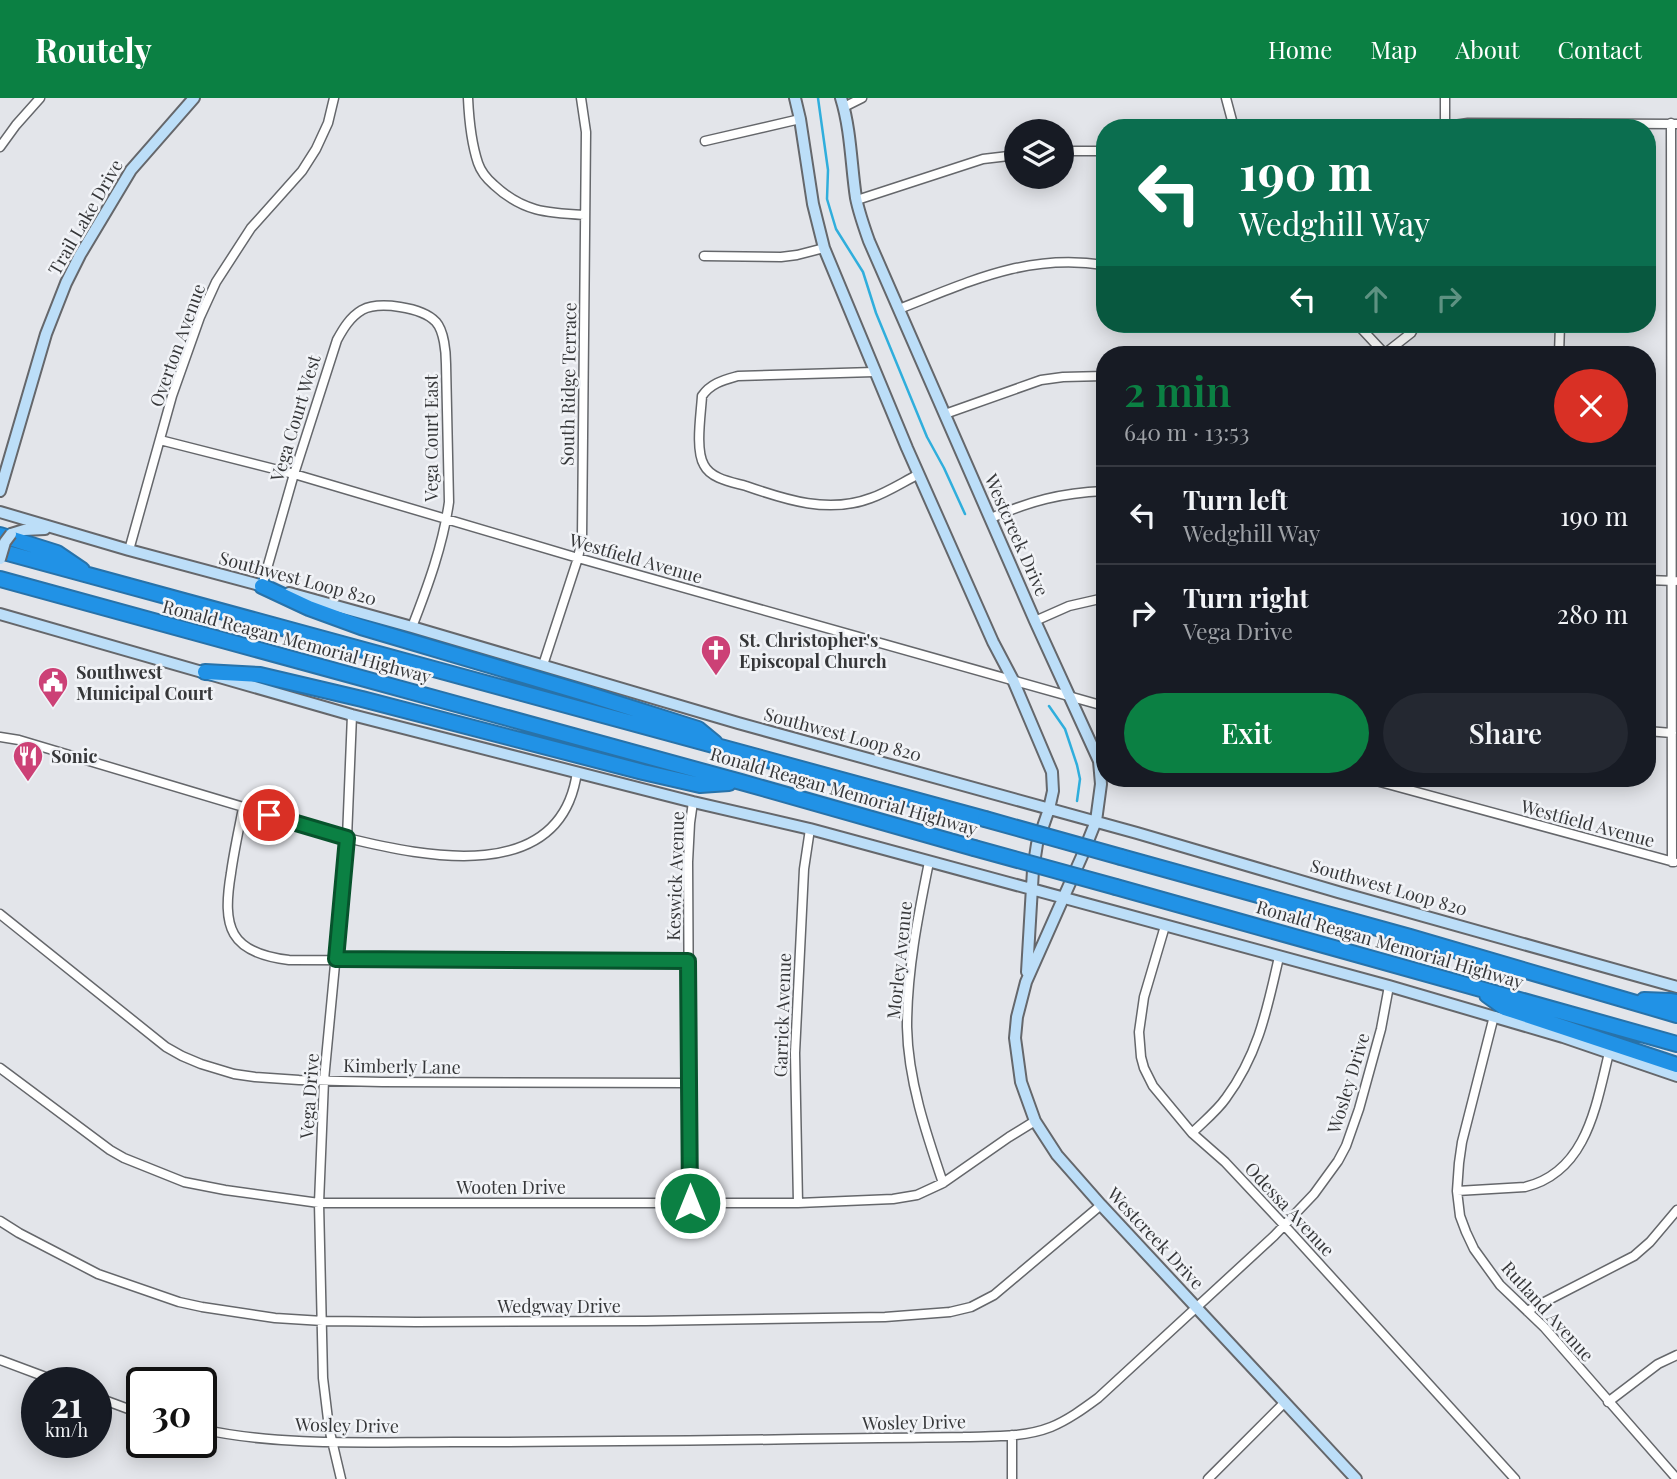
<!DOCTYPE html>
<html lang="en">
<head>
<meta charset="utf-8">
<style>
  :root { --surface:#171b24; --page:#242831; --text:#f1f3f6; --muted:#9ea1a6; --line:#363941; --accent:#0b8043 }
  body { margin:0; font-family:"Playfair Display",serif; background:var(--page); color:var(--text); height:100vh; display:flex; flex-direction:column; font-size:26px; white-space:nowrap }
  * { box-sizing:border-box; margin:0 }
  p { font-size:23px; color:var(--muted) }
  .icon { flex:none; width:38px; height:38px; fill:none; stroke:currentColor; stroke-width:2; stroke-linecap:round; stroke-linejoin:round }
  .map { position:relative; flex:1; overflow:hidden }
  .drawer { position:absolute; left:1096px; top:248px; width:560px; height:441px; display:flex; flex-direction:column; background:var(--surface); border-radius:28px; box-shadow:0 4px 18px #0003 }
  .drawer>* { flex:none }
  .top-card { position:absolute; left:1096px; top:21px; width:560px; height:214px; border-radius:28px; box-shadow:0 4px 18px #0003; background:#0b6e4f; color:#fff; overflow:hidden }
  .fabs { position:absolute; left:1004px; top:21px; display:grid; gap:14px }
  .fabs a { display:grid; place-items:center; width:70px; height:70px; border-radius:50%; background:var(--surface); box-shadow:0 4px 18px #0003; font-size:35px }
  .speed { position:absolute; left:21px; top:1269px; display:flex; gap:14px; font-size:35px; font-weight:700; text-align:center }
  .speed>* { display:grid; place-content:center; width:91px; height:91px; border-radius:50%; background:var(--surface); box-shadow:0 4px 18px #0003; line-height:1 }
  .speed small { font-size:18px; font-weight:400 }
  .speed .limit { border:4px solid #111; border-radius:10px; background:#fff; color:#111 }
  .pin { position:absolute; display:grid; place-items:center; width:60px; height:60px; color:#fff; margin:-30px; border:4px solid #fff; border-radius:50%; box-shadow:0 2px 7px #0007 }
  .me { position:absolute; width:77px; margin:-38px; rotate:0deg; stroke-linejoin:round; filter:drop-shadow(0 0 5px #0008) }
  .turn { display:flex; align-items:center; gap:24px; height:147px; padding:0 28px; font-size:32px }
  .turn .icon { width:91px; height:91px; stroke-width:2.5 }
  .turn b { display:block; font-size:49px; line-height:60px }
  .lanes { display:flex; align-items:center; height:66px; padding:0 28px; background:#0003; justify-content:center; gap:35px; direction:ltr }
  .lanes .off { opacity:.35 }
  .round { display:grid; place-items:center; flex:none; width:74px; height:74px; border-radius:37px; background:var(--page) }
  .summary { display:flex; align-items:center; justify-content:space-between; height:119px; padding:0 28px }
  h1 { font-size:42px; font-weight:600; line-height:52px; color:var(--accent) }
  .action { display:flex; gap:14px; margin-top:auto; padding:14px 28px }
  .action a { flex:1; height:80px; border-radius:42px; background:var(--accent); color:#fff; font-size:28px; font-weight:600; line-height:80px; text-align:center }
  .action a+a { background:var(--page); color:var(--text) }
  ul { padding:0; list-style:none }
  li { display:flex; align-items:center; gap:21px; height:98px; padding:0 28px; border-top:2px solid var(--line) }
  li div { flex:1 }
  li b { display:block; font-size:26px }
  li em { font-style:normal }
  header { display:flex; align-items:center; gap:42px; box-sizing:border-box; height:98px; padding:0 35px; background:var(--accent); color:#fff }
  header strong { font-size:33px }
  nav { display:flex; gap:38px; margin-inline-start:auto; font-size:24px }
  .map>svg:first-child { display:block }
  .lines { fill:none; stroke-linecap:round; stroke-linejoin:round }
  .stream { stroke:#30aedc; stroke-width:2.5 }
  .street-casing { stroke:#65676b; stroke-width:11 }
  .secondary-casing { stroke:#65676b; stroke-width:14 }
  .highway-casing { stroke:#2872a9; stroke-width:18 }
  .street { stroke:#fff; stroke-width:8 }
  .secondary { stroke:#bcdef8; stroke-width:10 }
  .highway { stroke:#2192e6; stroke-width:14 }
  .secondary-bridge-casing { stroke:#65676b; stroke-width:14; stroke-linecap:butt }
  .highway-bridge-casing { stroke:#2872a9; stroke-width:18; stroke-linecap:butt }
  .secondary-bridge { stroke:#bcdef8; stroke-width:10 }
  .highway-bridge { stroke:#2192e6; stroke-width:14 }
  .route-casing { stroke:#07532c; stroke-width:18 }
  .route { stroke:#0b8043; stroke-width:12 }
  .labels { text-anchor:middle; dominant-baseline:central; stroke-width:5; stroke-linejoin:round; paint-order:stroke }
  .street-label { font-size:18px; fill:#363739; stroke:#f1f3f7 }
  .poi-label { font-size:18px; font-weight:bold; fill:#363739; stroke:#f1f3f7; text-anchor:start }
</style>
</head>
<body>
<header>
<strong>Routely</strong>
<nav><a>Home</a><a>Map</a><a>About</a><a>Contact</a></nav>
</header>
<div class="map">
<svg width="1677" height="1381" viewBox="0 0 1677 1381">
  <rect width="100%" height="100%" fill="#e3e5ea"/>
  <g class="lines">
    <path class="stream" d="M818 0 828 72 827 101 836 131 863 174 876 215 927 339 944 370 965 416
      M1049 608 1065 631 1077 667 1080 681 1077 703"/>
    <g class="street-casing">
      <path id="street" d="M468 0C469 22 471 44 478 65 481 74 487 81 494 87 523 114 547 115 585 117
        M1226 0 1234 30
        M844 9 862 0
        M1671 25 1672 764
        M1433 30 1468 25 1677 26
        M1445 30V0
        M705 43 800 21
        M0 49 16 27 40 0
        M1062 53H1104
        M857 102 983 61 1017 57
        M704 158 781 159 797 157 824 150
        M899 211C969 184 1026 155 1104 167
        M1357 226 1386 257
        M1383 257 1411 235 1416 226
        M1559 257 1560 226
        M874 274 738 278C724 282 711 285 702 298 701 316 695 352 704 367 711 381 732 384 746 388 786 402 829 416 871 400 888 394 903 384 919 376
        M945 316 1041 282 1063 279 1104 278
        M160 342 294 376 578 460 1104 608
        M991 420C1031 403 1060 395 1104 393
        M129 452 172 298 200 219 216 184 251 130 302 73 316 51 328 25 334 0
        M1647 482 1675 483
        M262 488 294 376 337 242C343 231 350 219 362 212 379 203 422 209 436 224 444 233 446 254 446 266L449 404C443 447 428 488 412 529
        M1035 523 1069 508 1104 500
        M543 567 578 460 582 440 586 34 581 0
        M1647 633 1672 635
        M0 639 19 642 347 740C425 759 561 788 577 674
        M1369 681 1674 764
        M243 710C239 731 234 753 231 775 222 829 229 855 289 862L688 863
        M929 764C918 818 907 873 907 929 908 982 926 1035 943 1085
        M0 816 166 949 182 958 201 966 234 976 255 979 299 982 382 984 689 985
        M1165 828 1144 899 1139 934 1141 959 1144 970 1153 988 1192 1035 1225 1064 1284 1127 1515 1381
        M1494 918 1462 1044 1459 1065 1457 1093 1460 1118 1466 1134 1474 1151 1500 1187 1544 1229 1677 1381
        M0 970 110 1052 124 1060 184 1084 225 1092 319 1105H798L893 1101 917 1097 943 1085 1009 1039 1035 1023
        M1192 1035C1203 1024 1217 1013 1226 1000 1259 955 1267 911 1279 859
        M1457 1093 1525 1089C1587 1074 1596 1007 1609 955
        M690 1105 688 764 690 725 693 704
        M798 1105 795 955 804 771 810 731
        M0 1123 19 1135 98 1176 179 1204 202 1209 275 1220 323 1223 416 1224 646 1223 885 1219 950 1214 971 1209 994 1197 1101 1107
        M1527 1213 1634 1158 1650 1144 1677 1112
        M0 1262 59 1284
        M96 1299 142 1316
        M1608 1304 1658 1266 1677 1257
        M201 1331C286 1350 384 1343 470 1344 635 1344 799 1341 963 1339 992 1338 1023 1340 1051 1329 1068 1322 1083 1311 1098 1300L1274 1138 1314 1096 1338 1063 1346 1048 1359 1011 1381 931 1389 888
        M1012 1337V1381
        M341 1381 329 1330 323 1280 319 1105 324 982 347 740 352 617
        M1208 1381 1285 1304"/>
    </g>
    <g class="secondary-casing">
      <path id="secondary" d="M795 0 800 21 813 106 824 150 907 350 993 544 1013 582 1052 674 1053 693 1049 711 1037 746 1033 772 1027 874
        M841 0C851 32 851 67 856 100 859 115 864 129 869 143L1035 523 1099 663 1101 686 1096 723 1082 758 1026 884 1017 919 1015 940 1021 984 1035 1023 1057 1057 1101 1107 1356 1381
        M0 393 46 236 66 185 80 157 131 72 194 0
        M0 414 129 452 267 489
        M11 436 24 432 45 431
        M289 495 412 529 738 625 1137 735 1338 794 1677 889
        M0 516 352 617 693 704 810 731 1389 888 1563 939 1677 978"/>
    </g>
    <g class="highway-casing">
      <path id="highway" d="M0 437 57 455 82 472
        M0 453 985 721
        M0 481 741 684 974 750
        M262 488 309 510 361 529 584 595 698 631 715 645
        M205 574 260 577 362 601 643 674 700 687 729 685
        M1121 759 1410 839 1677 917
        M1116 789 1677 946
        M1487 897 1505 910 1677 967
        M1644 902 1670 903 1677 904"/>
    </g>
    <use href="#street" class="street"/>
    <use href="#secondary" class="secondary"/>
    <use href="#highway" class="highway"/>
    <g class="secondary-bridge-casing">
      <path id="secondary-bridge" d="M0 461 5 444 11 436"/>
    </g>
    <g class="highway-bridge-casing">
      <path id="highway-bridge" d="M985 721 1121 759
        M974 750 1116 789"/>
    </g>
    <use href="#secondary-bridge" class="secondary-bridge"/>
    <use href="#highway-bridge" class="highway-bridge"/>
  </g>
  <g class="lines">
    <g class="route-casing">
      <path id="route" d="M269 717 347 740 336 861 688 863 690 1105"/>
    </g>
    <use href="#route" class="route"/>
  </g>
  <defs>
    <g id="church-pin" transform="scale(1.575)"><path d="M0 17L-7.5 6A9.5 9.5 0 1 1 7.5 6Z" fill="#cc4176" stroke="#f1f3f7"/><path d="M-1.2-6h2.4v3.5h3.3v2.4h-3.3V6h-2.4V-.1h-3.3v-2.4h3.3Z" fill="#fff"/></g>
    <g id="civic-pin" transform="scale(1.575)"><path d="M0 17L-7.5 6A9.5 9.5 0 1 1 7.5 6Z" fill="#cc4176" stroke="#f1f3f7"/><path d="M-.6-6.5H3V-4.5H.6V-3L4-1V1h2V6H-6V1h2V-1L-.6-3ZM-1.2 2.5V6h2.4V2.5Z" fill="#fff"/></g>
    <g id="restaurant-pin" transform="scale(1.575)"><path d="M0 17L-7.5 6A9.5 9.5 0 1 1 7.5 6Z" fill="#cc4176" stroke="#f1f3f7"/><path d="M-5-6h1v4h1v-4h1v4h1v-4h1v5L-1.5 .5V6h-2V.5L-5-1ZM5-6V6H3V1.5H1.5Q1.5-4 5-6Z" fill="#fff"/></g>
  </defs>
  <g fill-rule="evenodd">
    <use href="#church-pin" x="716" y="552"/>
    <use href="#civic-pin" x="53" y="584"/>
    <use href="#restaurant-pin" x="28" y="658"/>
  </g>
  <g class="labels">
    <g class="street-label">
      <text transform="translate(85 119) rotate(-60)">Trail Lake Drive</text>
      <text transform="translate(177 247) rotate(-70)">Overton Avenue</text>
      <text transform="translate(568 286) rotate(-89)">South Ridge Terrace</text>
      <text transform="translate(295 320) rotate(-73)">Vega Court West</text>
      <text transform="translate(431 340) rotate(-90)">Vega Court East</text>
      <text transform="translate(1017 437) rotate(66)">Westcreek Drive</text>
      <text transform="translate(636 460) rotate(16)">Westfield Avenue</text>
      <text transform="translate(298 480) rotate(15)">Southwest Loop 820</text>
      <text transform="translate(297 543) rotate(15)">Ronald Reagan Memorial Highway</text>
      <text transform="translate(843 636) rotate(15)">Southwest Loop 820</text>
      <text transform="translate(844 693) rotate(16)">Ronald Reagan Memorial Highway</text>
      <text transform="translate(1588 725) rotate(15)">Westfield Avenue</text>
      <text transform="translate(675 778) rotate(-88)">Keswick Avenue</text>
      <text transform="translate(1389 789) rotate(16)">Southwest Loop 820</text>
      <text transform="translate(1390 846) rotate(16)">Ronald Reagan Memorial Highway</text>
      <text transform="translate(899 862) rotate(-84)">Morley Avenue</text>
      <text transform="translate(782 917) rotate(-88)">Garrick Avenue</text>
      <text transform="translate(402 968) rotate(1)">Kimberly Lane</text>
      <text transform="translate(1348 985) rotate(-73)">Wosley Drive</text>
      <text transform="translate(309 998) rotate(-86)">Vega Drive</text>
      <text x="511" y="1089">Wooten Drive</text>
      <text transform="translate(1290 1111) rotate(47)">Odessa Avenue</text>
      <text transform="translate(1156 1140) rotate(47)">Westcreek Drive</text>
      <text x="559" y="1208">Wedgway Drive</text>
      <text transform="translate(1548 1213) rotate(48)">Rutland Avenue</text>
      <text transform="translate(914 1324) rotate(-1)">Wosley Drive</text>
      <text transform="translate(347 1327) rotate(1)">Wosley Drive</text>
    </g>
    <g class="poi-label">
      <text x="739" y="542">St. Christopher's<tspan x="739" dy="21">Episcopal Church</tspan></text>
      <text x="76" y="574">Southwest<tspan x="76" dy="21">Municipal Court</tspan></text>
      <text x="51" y="658">Sonic</text>
    </g>
  </g>
</svg>
<div class="fabs">
<a><svg class="icon" aria-label="layers" viewBox="0 0 24 24"><path d="M12 4l9 5-9 5-9-5zM3 14l9 5 9-5"/></svg></a>
</div>
<div class="speed"><div>21<small>km/h</small></div><div class="limit">30</div></div>
<div class="pin" style="left:269px;top:717px;background:#d93025"><svg class="icon" aria-label="arrive" viewBox="0 0 24 24"><path d="M6 21V4h12l-3 4 3 4H6"/></svg></div>
<svg class="me" style="left:690px;top:1105px" viewBox="-20 -20 40 40"><circle r="17" fill="#0b8043" stroke="#fff" stroke-width="3"/><path d="M0-11L8 9 0 5-8 9z" fill="#fff"/></svg>
<div class="top-card">
<div class="turn"><svg class="icon" aria-label="left" viewBox="0 0 24 24"><path d="M17 20v-9H6M10 6l-5 5 5 5"/></svg><div><b>190 m</b>Wedghill Way</div></div>
<div class="lanes"><svg class="icon" aria-label="left" viewBox="0 0 24 24"><path d="M17 20v-9H6M10 6l-5 5 5 5"/></svg><svg class="icon off" aria-label="ahead" viewBox="0 0 24 24"><path d="M12 20V5M6 11l6-6 6 6"/></svg><svg class="icon off" aria-label="right" viewBox="0 0 24 24"><path d="M7 20v-9h11M14 6l5 5-5 5"/></svg></div>
</div>
<section class="drawer">
<div class="summary"><div><h1>2 min</h1><p>640 m · 13:53</p></div><a class="round" style="background:#d93025;color:#fff"><svg class="icon" aria-label="close" viewBox="0 0 24 24"><path d="M6 6l12 12M18 6L6 18"/></svg></a></div>
<ul>
<li><svg class="icon" aria-label="left" viewBox="0 0 24 24"><path d="M17 20v-9H6M10 6l-5 5 5 5"/></svg><div><b>Turn left</b><p>Wedghill Way</p></div><em>190 m</em></li>
<li><svg class="icon" aria-label="right" viewBox="0 0 24 24"><path d="M7 20v-9h11M14 6l5 5-5 5"/></svg><div><b>Turn right</b><p>Vega Drive</p></div><em>280 m</em></li>
</ul>
<div class="action"><a>Exit</a><a>Share</a></div>
</section>
</div>
</body>
</html>
